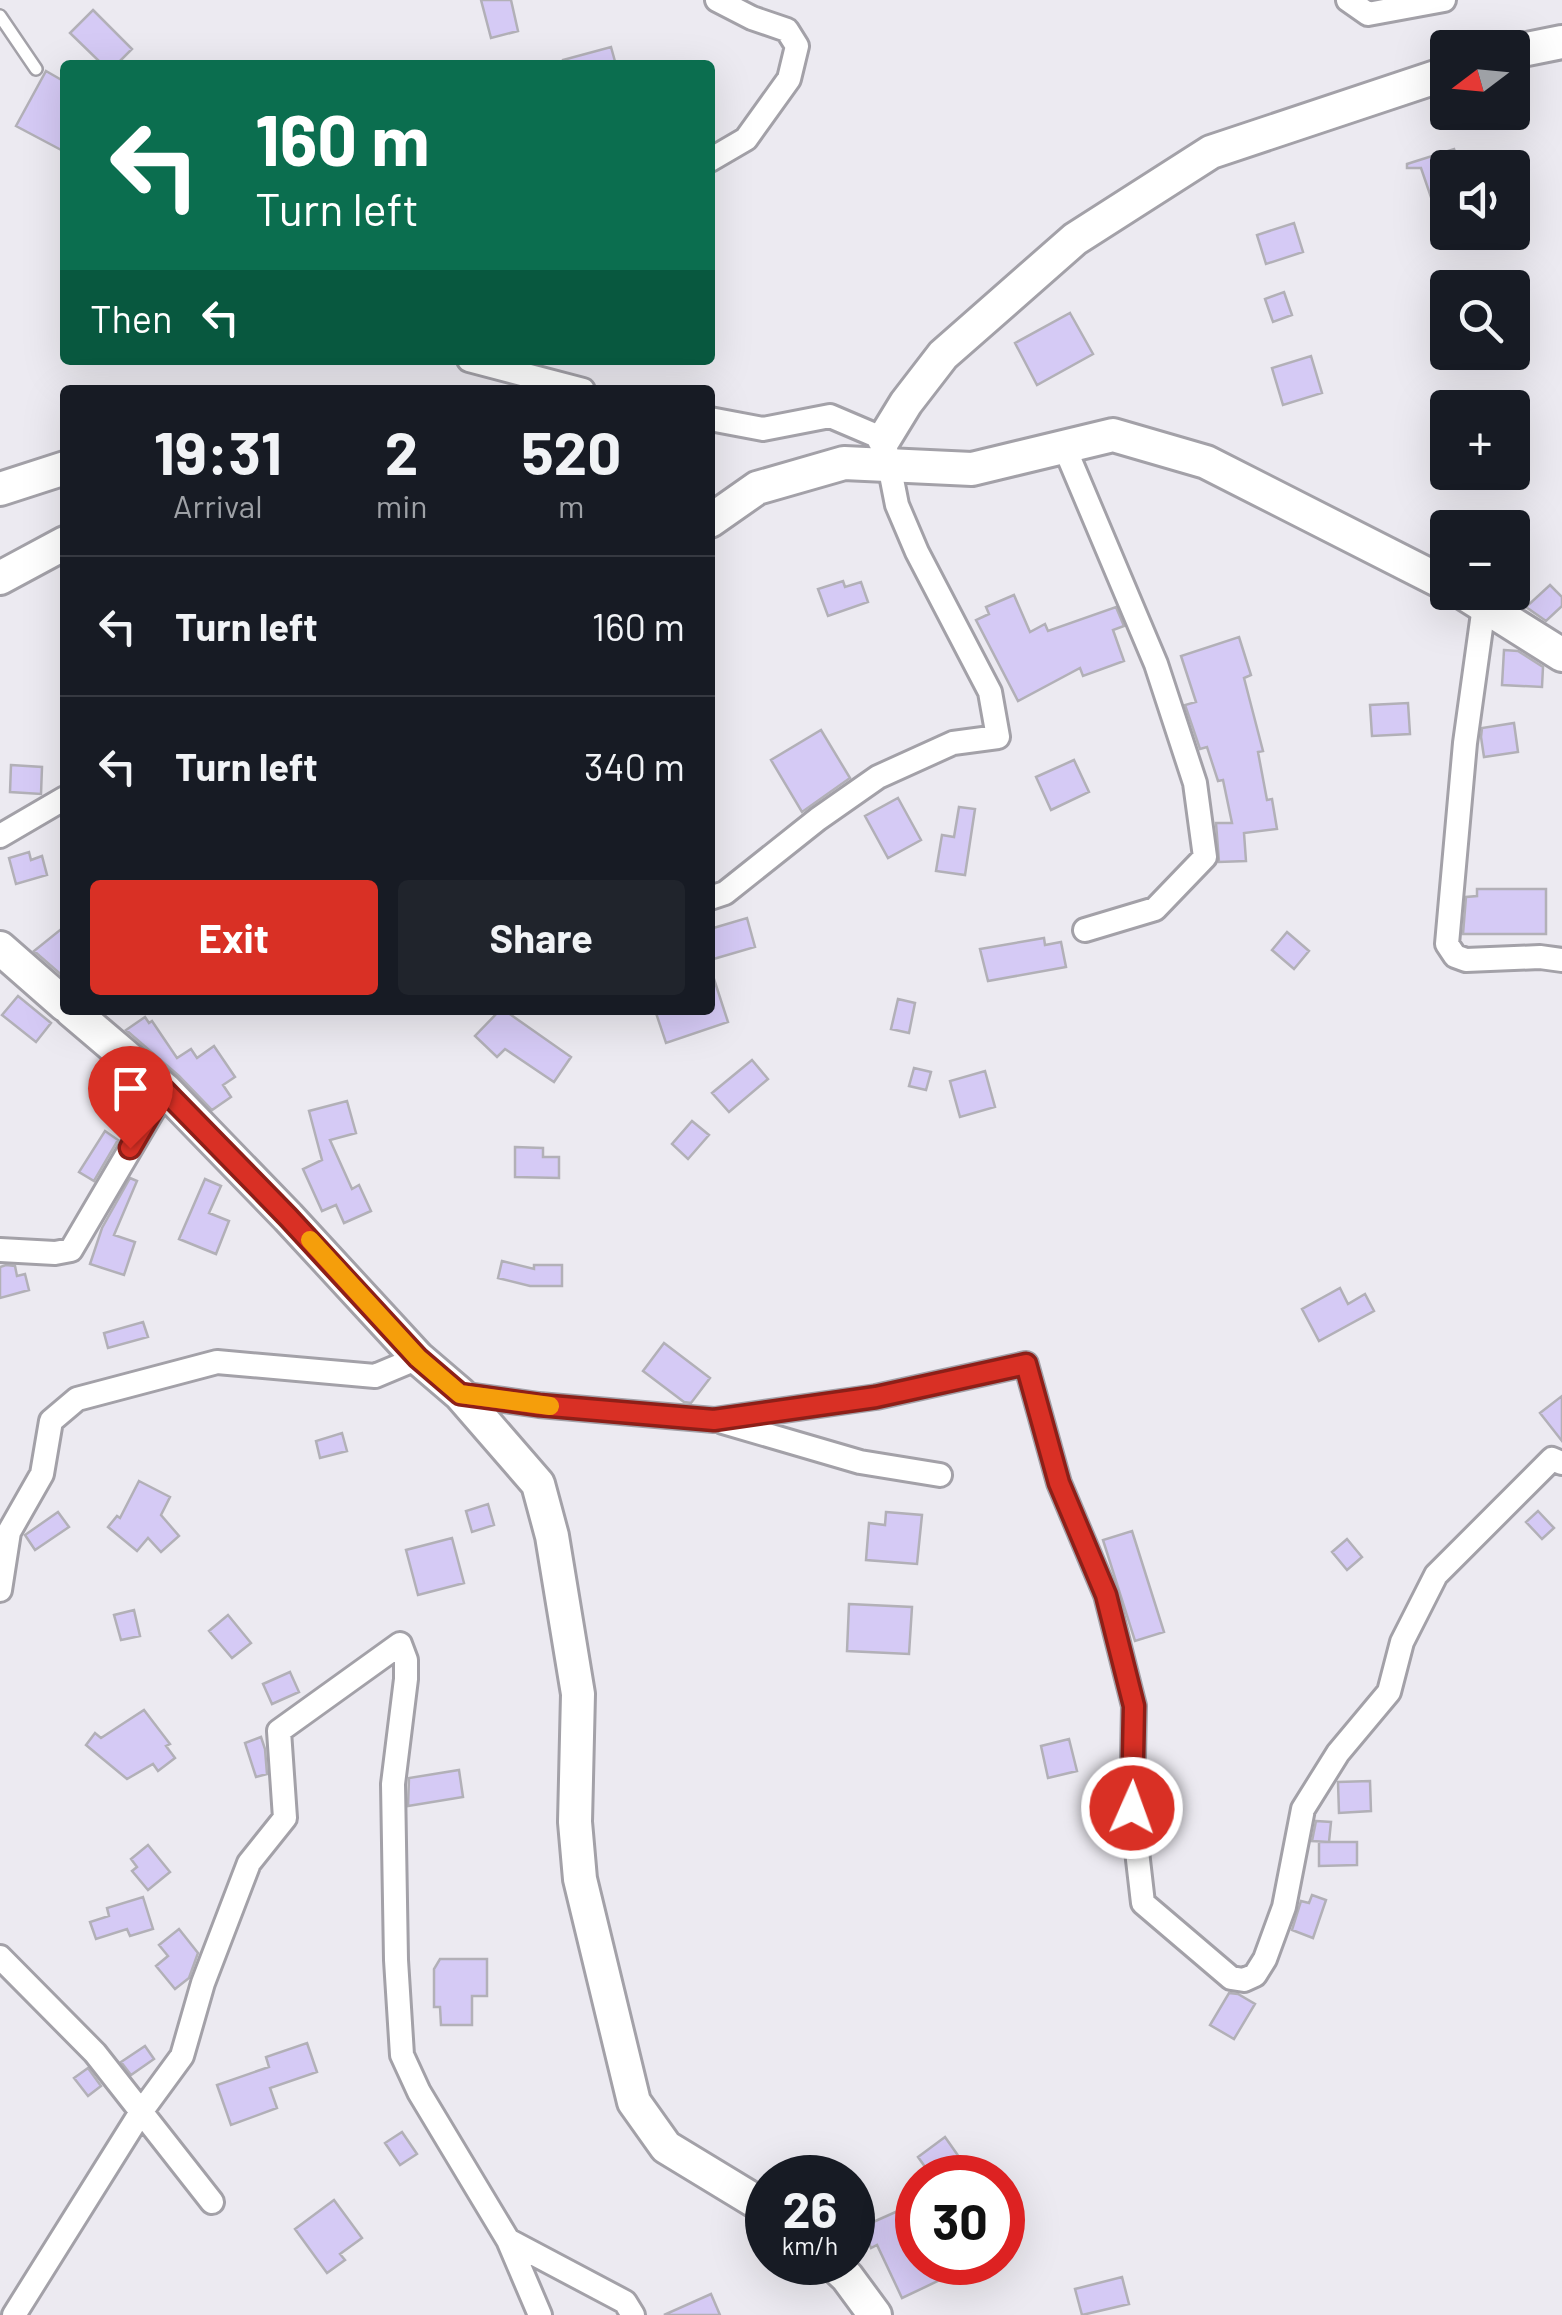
<!DOCTYPE html>
<html lang="en">
<head>
<meta charset="utf-8">
<style>
  :root { --surface:#171b24; --page:#20242c; --text:#f1f3f6; --muted:#9ea1a6; --line:#363941; --accent:#d93025 }
  body { margin:0; font-family:Barlow,sans-serif; background:var(--page); color:var(--text); height:100vh; display:flex; flex-direction:column; font-size:38px; white-space:nowrap }
  * { box-sizing:border-box; margin:0 }
  p { font-size:32px; color:var(--muted) }
  .icon { flex:none; width:55px; height:55px; fill:none; stroke:currentColor; stroke-width:2; stroke-linecap:round; stroke-linejoin:round }
  .map { position:relative; flex:1; overflow:hidden }
  .panel { position:absolute; left:60px; top:385px; width:655px; height:630px; display:flex; flex-direction:column; background:var(--surface); border-radius:10px; box-shadow:0 10px 40px #0002 }
  .panel>* { flex:none }
  .top-card { position:absolute; left:60px; top:60px; width:655px; height:305px; border-radius:10px; box-shadow:0 10px 40px #0002; background:#0b6e4f; color:#fff; overflow:hidden }
  .needle { width:65px; rotate:254deg }
  .fabs { position:absolute; left:1430px; top:30px; display:grid; gap:20px }
  .fabs a { display:grid; place-items:center; width:100px; height:100px; border-radius:10px; background:var(--surface); box-shadow:0 10px 40px #0002; font-size:50px }
  .speed { position:absolute; left:745px; top:2155px; display:flex; gap:20px; font-size:50px; font-weight:700; text-align:center }
  .speed>* { display:grid; place-content:center; width:130px; height:130px; border-radius:50%; background:var(--surface); box-shadow:0 10px 40px #0002; line-height:1 }
  .speed small { font-size:25px; font-weight:400 }
  .speed .limit { border:15px solid #d22; background:#fff; color:#111 }
  .pin { position:absolute; display:grid; place-items:center; width:85px; height:85px; color:#fff; margin:-102px -42px; border-radius:50% 50% 50% 0; rotate:-45deg; box-shadow:0 0 10px #0007 }
  .pin .icon { rotate:45deg }
  .me { position:absolute; width:110px; margin:-55px; rotate:2deg; stroke-linejoin:round; filter:drop-shadow(0 0 8px #0008) }
  .turn { display:flex; align-items:center; gap:35px; height:210px; padding:0 30px; font-size:45px }
  .turn .icon { width:130px; height:130px; stroke-width:2.5 }
  .turn b { display:block; font-size:70px; line-height:85px }
  .then { display:flex; align-items:center; height:95px; padding:0 30px; background:#0003; gap:20px; font-size:38px }
  .eta { display:flex; justify-content:space-evenly; align-items:center; height:170px; text-align:center }
  .eta b { font-size:60px; font-weight:700; line-height:70px }
  .action { display:flex; gap:20px; margin-top:auto; padding:20px 30px }
  .action a { flex:1; height:115px; border-radius:10px; background:var(--accent); color:#fff; font-size:40px; font-weight:700; line-height:115px; text-align:center }
  .action a+a { background:var(--page); color:var(--text) }
  ul { padding:0; list-style:none }
  li { display:flex; align-items:center; gap:30px; height:140px; padding:0 30px; border-top:2px solid var(--line) }
  li div { flex:1 }
  li b { display:block; font-size:38px }
  li em { font-style:normal }
  .map>svg:first-child { display:block }
  .building { fill:#d5caf5; stroke:#b2b0b7; stroke-width:2.5 }
  .lines { fill:none; stroke-linecap:round; stroke-linejoin:round }
  .lane-casing { stroke:#a3a1a8; stroke-width:16 }
  .street-casing { stroke:#a3a1a8; stroke-width:28 }
  .secondary-casing { stroke:#a3a1a8; stroke-width:38 }
  .lane { stroke:#fff; stroke-width:11 }
  .street { stroke:#fff; stroke-width:22 }
  .secondary { stroke:#fff; stroke-width:32 }
  .route-casing { stroke:#8d1f18; stroke-width:25 }
  .route { stroke:#d93025; stroke-width:18 }
  .slow { stroke:#f59e0b; stroke-width:18 }
</style>
</head>
<body>
<div class="map">
<svg width="1562" height="2315" viewBox="0 0 1562 2315">
  <rect width="100%" height="100%" fill="#eceaf1"/>
  <path class="building" d="M481 0H511L518 31 491 38Z
    M93 10 132 49 116 65H103L70 33Z
    M611 47 616 65H563V60Z
    M46 71 65 82V152L16 126Z
    M1454 149 1460 168H1448V202L1434 206 1421 168H1407V164Z
    M1294 223 1303 252 1266 264 1257 235Z
    M1284 292 1292 315 1273 322 1265 299Z
    M1070 313 1093 354 1037 385 1015 343Z
    M1311 356 1322 393 1283 405 1272 368Z
    M843 581 845 587 861 582 868 602 828 616 818 589Z
    M1550 585 1562 597V606L1546 621 1526 607Z
    M1014 595 1030 632 1045 624 1048 631 1116 607 1124 626 1113 630 1124 661 1083 676 1080 668 1018 701 976 620 989 614 986 607Z
    M1239 637 1251 675 1244 678 1263 751 1258 752 1267 800 1272 799 1277 829 1244 833 1246 861 1219 862 1216 823H1232L1223 780 1218 781 1207 747 1200 749 1185 705 1196 702 1181 656Z
    M1504 650 1518 651 1543 667 1542 687 1502 685Z
    M1408 703 1410 734 1372 736 1370 705Z
    M1514 723 1518 752 1484 757 1481 737 1482 728Z
    M821 730 850 778 802 812 771 760Z
    M1074 760 1089 792 1051 810 1036 777Z
    M11 765 42 767 41 794 10 792Z
    M898 798 921 840 888 858 865 816Z
    M959 807 975 809 965 875 936 871 942 835 954 837Z
    M29 852 31 860 42 856 47 875 16 884 9 858Z
    M1477 889H1546V934H1463L1466 897 1477 896Z
    M747 918 755 947 710 960V929Z
    M65 926V978L34 951Z
    M1287 932 1309 951 1294 969 1272 950Z
    M1044 938 1045 945 1061 942 1066 967 988 981 980 949Z
    M713 976 728 1022 666 1043 655 1010H710V977Z
    M18 996 51 1023 36 1042 2 1015Z
    M898 999 915 1003 909 1033 891 1029Z
    M500 1010H504L571 1057 554 1082 505 1049 497 1057 475 1036Z
    M145 1017 149 1023 152 1021 177 1058 191 1049 197 1058 214 1046 235 1077 223 1085 231 1097 212 1110 179 1076 126 1030Z
    M752 1060 768 1079 729 1112 712 1093Z
    M914 1068 931 1072 926 1090 909 1086Z
    M985 1071 995 1107 960 1117 950 1081Z
    M347 1101 356 1133 330 1140 352 1189 359 1185 371 1211 344 1223 336 1205 322 1211 303 1169 322 1160 309 1111Z
    M692 1121 709 1135 688 1159 672 1144Z
    M105 1131 118 1140 94 1181 79 1172Z
    M515 1147 543 1148V1157H559V1178L515 1177Z
    M130 1178 137 1181 114 1235 135 1242 124 1275 90 1264 102 1228Z
    M205 1179 221 1186 209 1213 229 1221 216 1254 179 1239Z
    M502 1261 534 1269V1265H562V1286H530L498 1278Z
    M6 1265 15 1266 17 1276 25 1274 29 1290 0 1298V1267Z
    M1340 1288 1348 1304 1365 1294 1374 1311 1319 1341 1302 1309Z
    M143 1322 148 1337 108 1348 104 1333Z
    M664 1343 710 1378 691 1403 684 1402 643 1371Z
    M1562 1396V1441L1540 1413Z
    M342 1433 347 1451 320 1458 316 1441Z
    M139 1481 170 1497 161 1515 179 1536 161 1552 148 1538 137 1551 108 1527 117 1516 120 1518Z
    M488 1504 494 1525 472 1532 466 1511Z
    M1538 1511 1554 1528 1542 1539 1526 1522Z
    M58 1512 69 1527 35 1550 25 1535Z
    M886 1512 922 1515 917 1564 866 1560 869 1523 885 1525Z
    M1132 1531 1164 1632 1135 1641 1103 1540Z
    M452 1538 464 1583 418 1595 406 1550Z
    M1347 1539 1362 1557 1347 1570 1332 1552Z
    M849 1604 912 1607 909 1654 847 1651Z
    M134 1610 140 1636 121 1640 114 1615Z
    M228 1615 251 1643 232 1658 209 1631Z
    M290 1672 299 1692 272 1704 263 1684Z
    M144 1710 170 1744 166 1746 175 1758 158 1771 153 1764 127 1779 86 1745 95 1733 101 1738Z
    M261 1737 265 1749 267 1774 256 1777 245 1743Z
    M1069 1739 1077 1771 1048 1778 1041 1746Z
    M459 1770 463 1797 408 1806 409 1778Z
    M1370 1781 1371 1811 1339 1813 1338 1782Z
    M1316 1821 1331 1822 1329 1842 1312 1841Z
    M1319 1842H1357V1865L1319 1866Z
    M148 1845 170 1872 148 1890 132 1871 137 1867 131 1859Z
    M1312 1895 1326 1900 1313 1938 1292 1930 1301 1901 1309 1903Z
    M143 1897 153 1929 130 1936 127 1929 96 1939 90 1922 109 1916 107 1908Z
    M179 1929 198 1953 189 1978 175 1989 156 1966 168 1956 159 1945Z
    M440 1959H487V1996H472V2025H441L440 2007H434V1969Z
    M1229 1993 1238 1994 1255 2004 1234 2039 1210 2025Z
    M307 2043 317 2072 270 2088 277 2108 231 2125 217 2085 269 2067 266 2057Z
    M145 2046 154 2059 131 2075 121 2062Z
    M88 2068 101 2086 88 2096 74 2078Z
    M402 2132 417 2154 400 2165 385 2143Z
    M945 2137 964 2164 946 2178H933L918 2157Z
    M334 2200 362 2238 340 2254 345 2260 327 2273 295 2229Z
    M918 2202V2262H932L940 2280 902 2298 877 2245 871 2248 862 2227Z
    M1122 2277 1129 2304 1082 2315 1075 2289Z
    M711 2294 720 2315H664Z"/>
  <g class="lines">
    <g class="lane-casing">
      <path id="lane" d="M0 16 36 69"/>
    </g>
    <g class="street-casing">
      <path id="street" d="M1348 0 1368 14 1444 0
        M710 160 746 139 789 79 797 46 787 30 752 18 717 0
        M469 360 583 390
        M710 419 763 429 830 416 884 439 897 505 917 552 990 692 998 737 953 743 878 777 818 819 725 893 710 898
        M1064 446 1156 664 1195 783 1205 857 1155 909 1085 930
        M1484 606 1465 743 1447 944 1455 956 1466 960 1540 957 1562 960
        M0 836 65 798
        M0 1250 55 1253 71 1250 165 1090
        M460 1394 539 1405 714 1420 876 1397 1026 1364 1059 1483 1106 1595 1134 1706 1132 1808 1143 1903 1231 1978 1244 1980 1255 1975 1265 1959 1284 1907 1303 1809 1338 1753 1389 1692 1402 1642 1436 1575 1552 1459 1562 1463
        M723 1422 860 1462 940 1475
        M0 1590 9 1532 42 1474 51 1421 77 1399 217 1362 375 1376 418 1358
        M0 1957 95 2053 212 2202
        M508 2240 540 2315
        M14 2315 141 2112 182 2056 203 1983 249 1863 285 1818 279 1731 400 1644 406 1660V1679L393 1784 396 1960 402 2055 419 2092 508 2240 625 2302 633 2315"/>
    </g>
    <g class="secondary-casing">
      <path id="secondary" d="M1512 52 1562 42
        M884 439 906 403 943 355 1075 239 1211 152 1448 73
        M0 489 65 468
        M710 521 757 488 844 463 972 469 1113 435 1206 462 1448 585
        M0 578 65 543
        M1462 592 1562 655
        M0 948 65 1005
        M71 1010 165 1090 288 1217 418 1358 460 1394 538 1484 552 1536 578 1694 575 1822 580 1879 634 2102 666 2147 768 2209
        M831 2262 847 2277 875 2315"/>
    </g>
    <use href="#lane" class="lane"/>
    <use href="#street" class="street"/>
    <use href="#secondary" class="secondary"/>
  </g>
  <g class="lines">
    <g class="route-casing">
      <path id="route" d="M130 1148 164 1090 288 1217 418 1358 460 1394 539 1405 714 1420 876 1397 1026 1364 1059 1483 1106 1595 1134 1706 1132 1808"/>
    </g>
    <use href="#route" class="route"/>
    <path class="slow" d="M310 1240 418 1358 460 1394 550 1406"/>
  </g>
</svg>
<div class="fabs">
<a><svg class="needle" viewBox="-14 -14 28 28"><path d="M0-13l5 13h-10z" fill="#e53935"/><path d="M0 13l5-13h-10z" fill="#9ea1a6"/></svg></a>
<a><svg class="icon" aria-label="sound" viewBox="0 0 24 24"><path d="M4 9h4l5-4v14l-5-4H4zM17 9q2 3 0 6"/></svg></a>
<a><svg class="icon" aria-label="search" viewBox="0 0 24 24"><circle cx="10" cy="10" r="6"/><path d="M15 15l6 6"/></svg></a>
<a>+</a>
<a>−</a>
</div>
<div class="speed"><div>26<small>km/h</small></div><div class="limit">30</div></div>
<div class="pin" style="left:130px;top:1148px;background:#d93025"><svg class="icon" aria-label="arrive" viewBox="0 0 24 24"><path d="M6 21V4h12l-3 4 3 4H6"/></svg></div>
<svg class="me" style="left:1132px;top:1808px" viewBox="-20 -20 40 40"><circle r="17" fill="#d93025" stroke="#fff" stroke-width="3"/><path d="M0-11L8 9 0 5-8 9z" fill="#fff"/></svg>
<div class="top-card">
<div class="turn"><svg class="icon" aria-label="left" viewBox="0 0 24 24"><path d="M17 20v-9H6M10 6l-5 5 5 5"/></svg><div><b>160 m</b>Turn left</div></div>
<div class="then">Then<svg class="icon" aria-label="left" viewBox="0 0 24 24"><path d="M17 20v-9H6M10 6l-5 5 5 5"/></svg></div>
</div>
<section class="panel">
<div class="eta">
<div><b>19:31</b><p>Arrival</p></div>
<div><b>2</b><p>min</p></div>
<div><b>520</b><p>m</p></div>
</div>
<ul>
<li><svg class="icon" aria-label="left" viewBox="0 0 24 24"><path d="M17 20v-9H6M10 6l-5 5 5 5"/></svg><div><b>Turn left</b></div><em>160 m</em></li>
<li><svg class="icon" aria-label="left" viewBox="0 0 24 24"><path d="M17 20v-9H6M10 6l-5 5 5 5"/></svg><div><b>Turn left</b></div><em>340 m</em></li>
</ul>
<div class="action"><a>Exit</a><a>Share</a></div>
</section>
</div>
</body>
</html>
